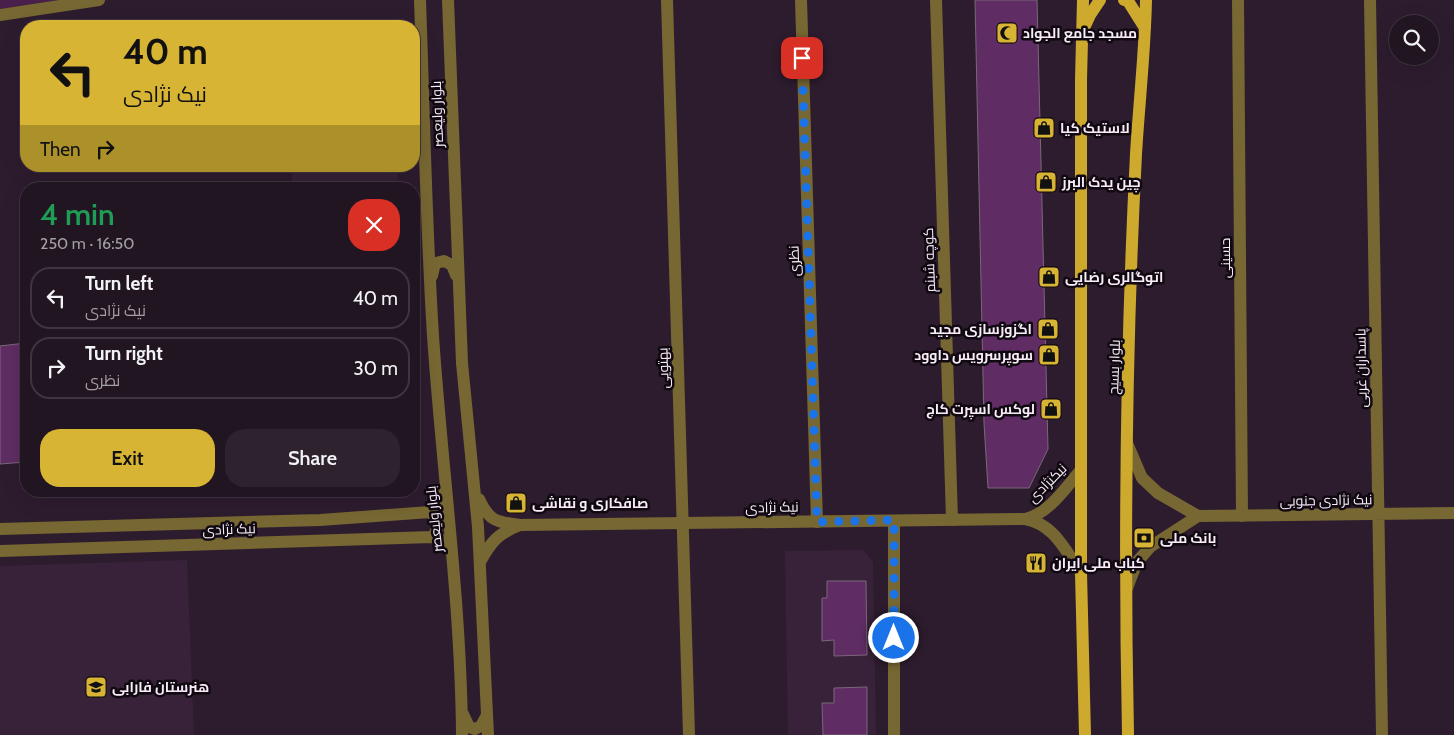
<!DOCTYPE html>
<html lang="en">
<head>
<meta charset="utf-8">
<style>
  :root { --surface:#221522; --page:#2e222f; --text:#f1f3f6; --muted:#a29fa5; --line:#3f3440; --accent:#d8b434 }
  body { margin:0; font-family:Cabin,Cairo,sans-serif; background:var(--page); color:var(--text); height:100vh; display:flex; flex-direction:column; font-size:19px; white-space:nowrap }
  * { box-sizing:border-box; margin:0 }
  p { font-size:16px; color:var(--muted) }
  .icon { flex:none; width:28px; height:28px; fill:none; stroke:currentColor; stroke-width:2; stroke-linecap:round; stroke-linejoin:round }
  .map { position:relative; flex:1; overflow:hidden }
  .panel { position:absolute; left:20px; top:182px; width:400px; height:315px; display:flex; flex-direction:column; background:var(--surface); border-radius:20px; box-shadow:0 5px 20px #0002,0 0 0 1px var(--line) }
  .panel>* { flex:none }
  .hud { position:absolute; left:20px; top:20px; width:400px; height:152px; border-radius:20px; box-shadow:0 5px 20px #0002,0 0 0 1px var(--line); background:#d8b434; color:#111; overflow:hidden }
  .tools { position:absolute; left:1389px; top:15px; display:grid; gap:10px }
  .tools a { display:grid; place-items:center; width:50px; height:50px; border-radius:50%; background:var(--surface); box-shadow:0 5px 20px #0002,0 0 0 1px var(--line); font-size:25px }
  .pin { position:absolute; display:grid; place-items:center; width:42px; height:42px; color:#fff; margin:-21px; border-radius:10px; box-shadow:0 2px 8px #0006 }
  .me { position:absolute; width:55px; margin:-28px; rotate:0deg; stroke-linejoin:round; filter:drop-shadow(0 0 4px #0008) }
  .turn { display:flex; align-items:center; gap:18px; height:105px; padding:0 20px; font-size:22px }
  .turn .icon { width:65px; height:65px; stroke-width:2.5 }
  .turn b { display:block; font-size:35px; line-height:42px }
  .then { display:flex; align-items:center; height:48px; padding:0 20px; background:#0003; gap:10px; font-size:19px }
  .round { display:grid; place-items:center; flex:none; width:52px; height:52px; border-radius:20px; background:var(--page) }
  .summary { display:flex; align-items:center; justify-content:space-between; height:85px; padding:0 20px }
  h1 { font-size:30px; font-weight:600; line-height:38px; color:#1e9e55 }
  .button { display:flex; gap:10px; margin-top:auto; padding:10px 20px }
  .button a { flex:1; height:58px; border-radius:20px; background:var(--accent); color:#111; font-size:20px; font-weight:600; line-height:58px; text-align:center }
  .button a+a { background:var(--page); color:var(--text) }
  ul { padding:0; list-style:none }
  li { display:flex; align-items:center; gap:15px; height:62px; margin:0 10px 8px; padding:0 10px; border:2px solid var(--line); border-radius:20px }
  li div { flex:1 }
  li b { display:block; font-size:19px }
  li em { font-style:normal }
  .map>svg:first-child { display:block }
  .built { fill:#382239 }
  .green { fill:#48204b }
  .building { fill:#5f2d63; stroke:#7b677c }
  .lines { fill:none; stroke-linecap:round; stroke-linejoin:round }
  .minor { stroke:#776732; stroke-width:12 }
  .tertiary { stroke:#776732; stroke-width:12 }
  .primary { stroke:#cdaa2d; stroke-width:12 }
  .route { stroke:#1a73e8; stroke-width:9; stroke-dasharray:0 16.2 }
  .labels { text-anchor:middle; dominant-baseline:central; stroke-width:5; stroke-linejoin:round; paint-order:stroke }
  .poi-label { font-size:14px; font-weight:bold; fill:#f8ecf8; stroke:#100911; text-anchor:start }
  .street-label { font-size:14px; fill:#f8ecf8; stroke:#100911 }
</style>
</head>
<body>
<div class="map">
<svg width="1454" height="735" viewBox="0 0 1454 735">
  <rect width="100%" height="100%" fill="#2d1c2e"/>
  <path class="built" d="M291 166H397L398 189H292Z
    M863 550 873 562 876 735H788L785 551Z
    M187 560 194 735H0V566Z"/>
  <path class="green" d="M0 0H60L0 9Z"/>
  <path class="building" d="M975 0H1037L1048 449 1029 488H988L984 423Z
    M26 343V462L0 464V346Z
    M827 581H866L867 655 834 656V640L822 641V598H827Z
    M867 687V735H823L822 703H834V688Z"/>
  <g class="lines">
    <path class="minor" d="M667 0 689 735
      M801 0 817 522
      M936 0 952 520
      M1238 0 1242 516
      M0 15 99 0
      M894 735V521"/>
    <path class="tertiary" d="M420 0C424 112 426 224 433 336 442 469 461 602 462 735
      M448 0 462 363 478 527 488 735
      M1370 0 1382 735
      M432 276 434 267 436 263 444 261 452 265 456 275
      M1127 443 1142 478 1158 493 1198 516 1454 513
      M479 499C489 521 496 522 520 525 497 534 491 542 480 562
      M430 512C439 521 440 528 432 537
      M1025 519C1054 524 1065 550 1081 573
      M520 525 1025 519C1049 514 1066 487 1081 470
      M0 529 320 520 430 512 439 502 445 489
      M0 551 432 537 440 539 452 553
      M1127 588 1137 562 1150 547 1198 516
      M463 714 469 727 475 729 481 726 487 715"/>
    <path class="primary" d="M1083 0 1081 80V573L1085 735
      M1124 0 1128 1 1145 28
      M1084 28 1090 15 1100 0
      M1128 735C1124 541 1126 348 1136 154 1139 103 1145 52 1146 0"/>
  </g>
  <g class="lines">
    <path class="route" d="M802 58 817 522 894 520V638"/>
  </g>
  <defs>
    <g id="mosque-square" transform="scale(1.125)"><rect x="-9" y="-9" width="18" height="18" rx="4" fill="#d8b434" stroke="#100911"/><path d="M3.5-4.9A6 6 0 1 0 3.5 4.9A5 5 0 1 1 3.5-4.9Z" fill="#111"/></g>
    <g id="shop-square" transform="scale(1.125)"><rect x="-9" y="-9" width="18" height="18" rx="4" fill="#d8b434" stroke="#100911"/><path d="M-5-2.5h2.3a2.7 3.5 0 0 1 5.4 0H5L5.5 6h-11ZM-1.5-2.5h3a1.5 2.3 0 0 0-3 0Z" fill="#111"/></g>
    <g id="bank-square" transform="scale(1.125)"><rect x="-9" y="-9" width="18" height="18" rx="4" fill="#d8b434" stroke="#100911"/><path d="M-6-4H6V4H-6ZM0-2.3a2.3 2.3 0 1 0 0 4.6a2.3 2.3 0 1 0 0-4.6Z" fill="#111"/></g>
    <g id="restaurant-square" transform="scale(1.125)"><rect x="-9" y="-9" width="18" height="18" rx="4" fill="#d8b434" stroke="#100911"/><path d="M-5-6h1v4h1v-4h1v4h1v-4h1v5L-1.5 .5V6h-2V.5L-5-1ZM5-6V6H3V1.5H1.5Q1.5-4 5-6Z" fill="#111"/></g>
    <g id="school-square" transform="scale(1.125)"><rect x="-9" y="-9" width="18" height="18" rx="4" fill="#d8b434" stroke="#100911"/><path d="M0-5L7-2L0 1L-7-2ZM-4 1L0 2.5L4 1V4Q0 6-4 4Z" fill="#111"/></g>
  </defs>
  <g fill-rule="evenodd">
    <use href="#mosque-square" x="1007" y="33"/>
    <use href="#shop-square" x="1044" y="128"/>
    <use href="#shop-square" x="1046" y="182"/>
    <use href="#shop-square" x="1049" y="277"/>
    <use href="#shop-square" x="1048" y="329"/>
    <use href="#shop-square" x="1049" y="355"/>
    <use href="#shop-square" x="1051" y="409"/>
    <use href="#shop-square" x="516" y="503"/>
    <use href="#bank-square" x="1144" y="538"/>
    <use href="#restaurant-square" x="1036" y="563"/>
    <use href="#school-square" x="96" y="687"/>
  </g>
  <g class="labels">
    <g class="poi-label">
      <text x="1023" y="33">مسجد جامع الجواد</text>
      <text x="1060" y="128">لاستیک کیا</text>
      <text x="1062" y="182">چین یدک البرز</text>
      <text x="1065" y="277">اتوگالری رضایی</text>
      <text x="1032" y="329" text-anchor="end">اگزوزسازی مجید</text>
      <text x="1033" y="355" text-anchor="end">سوپرسرویس داوود</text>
      <text x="1035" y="409" text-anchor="end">لوکس اسپرت کاج</text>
      <text x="532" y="503">صافکاری و نقاشی</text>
      <text x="1160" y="538">بانک ملی</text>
      <text x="1052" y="563">کباب ملی ایران</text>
      <text x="112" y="687">هنرستان فارابی</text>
    </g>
    <g class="street-label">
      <text transform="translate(437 114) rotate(-92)">بلوار ولیعصر</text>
      <text transform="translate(1225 258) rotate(-90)">حسینی</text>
      <text transform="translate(929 260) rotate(-92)">کوچه شبنم</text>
      <text transform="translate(794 261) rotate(-92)">نظری</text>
      <text transform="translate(1114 367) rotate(-88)">بلوار بسیج</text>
      <text transform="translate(663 368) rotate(-92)">بهتویی</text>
      <text transform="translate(1361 368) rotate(-91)">پاسداران غربی</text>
      <text transform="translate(1047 483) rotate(-45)">نیکنژادی</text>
      <text transform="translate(1326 500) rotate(-1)">نیک نژادی جنوبی</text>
      <text transform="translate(772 507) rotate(-1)">نیک نژادی</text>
      <text transform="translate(434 519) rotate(-96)">بلوار ولیعصر</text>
      <text transform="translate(229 529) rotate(-2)">نیک نژادی</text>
    </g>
  </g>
</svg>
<div class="tools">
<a><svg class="icon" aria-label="search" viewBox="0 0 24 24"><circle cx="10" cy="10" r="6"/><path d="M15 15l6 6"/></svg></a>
</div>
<div class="pin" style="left:802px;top:58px;background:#d93025"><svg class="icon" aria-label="arrive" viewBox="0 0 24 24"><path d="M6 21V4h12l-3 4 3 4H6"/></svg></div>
<svg class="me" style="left:894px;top:638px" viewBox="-20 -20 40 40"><circle r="17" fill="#1a73e8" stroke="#fff" stroke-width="3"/><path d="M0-11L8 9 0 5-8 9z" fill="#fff"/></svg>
<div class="hud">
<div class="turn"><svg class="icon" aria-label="left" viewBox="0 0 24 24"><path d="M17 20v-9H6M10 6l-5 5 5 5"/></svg><div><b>40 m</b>نیک نژادی</div></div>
<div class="then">Then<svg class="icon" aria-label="right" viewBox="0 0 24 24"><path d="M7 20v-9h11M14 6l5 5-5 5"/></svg></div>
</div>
<section class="panel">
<div class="summary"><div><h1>4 min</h1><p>250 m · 16:50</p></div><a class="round" style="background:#d93025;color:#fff"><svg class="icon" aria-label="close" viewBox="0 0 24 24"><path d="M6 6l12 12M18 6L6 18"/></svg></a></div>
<ul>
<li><svg class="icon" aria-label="left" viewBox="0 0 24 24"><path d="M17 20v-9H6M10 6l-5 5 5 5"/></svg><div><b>Turn left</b><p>نیک نژادی</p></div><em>40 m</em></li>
<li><svg class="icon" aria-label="right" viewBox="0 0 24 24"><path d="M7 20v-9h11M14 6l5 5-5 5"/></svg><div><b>Turn right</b><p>نظری</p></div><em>30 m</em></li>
</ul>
<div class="button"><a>Exit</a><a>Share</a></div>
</section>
</div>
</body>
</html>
